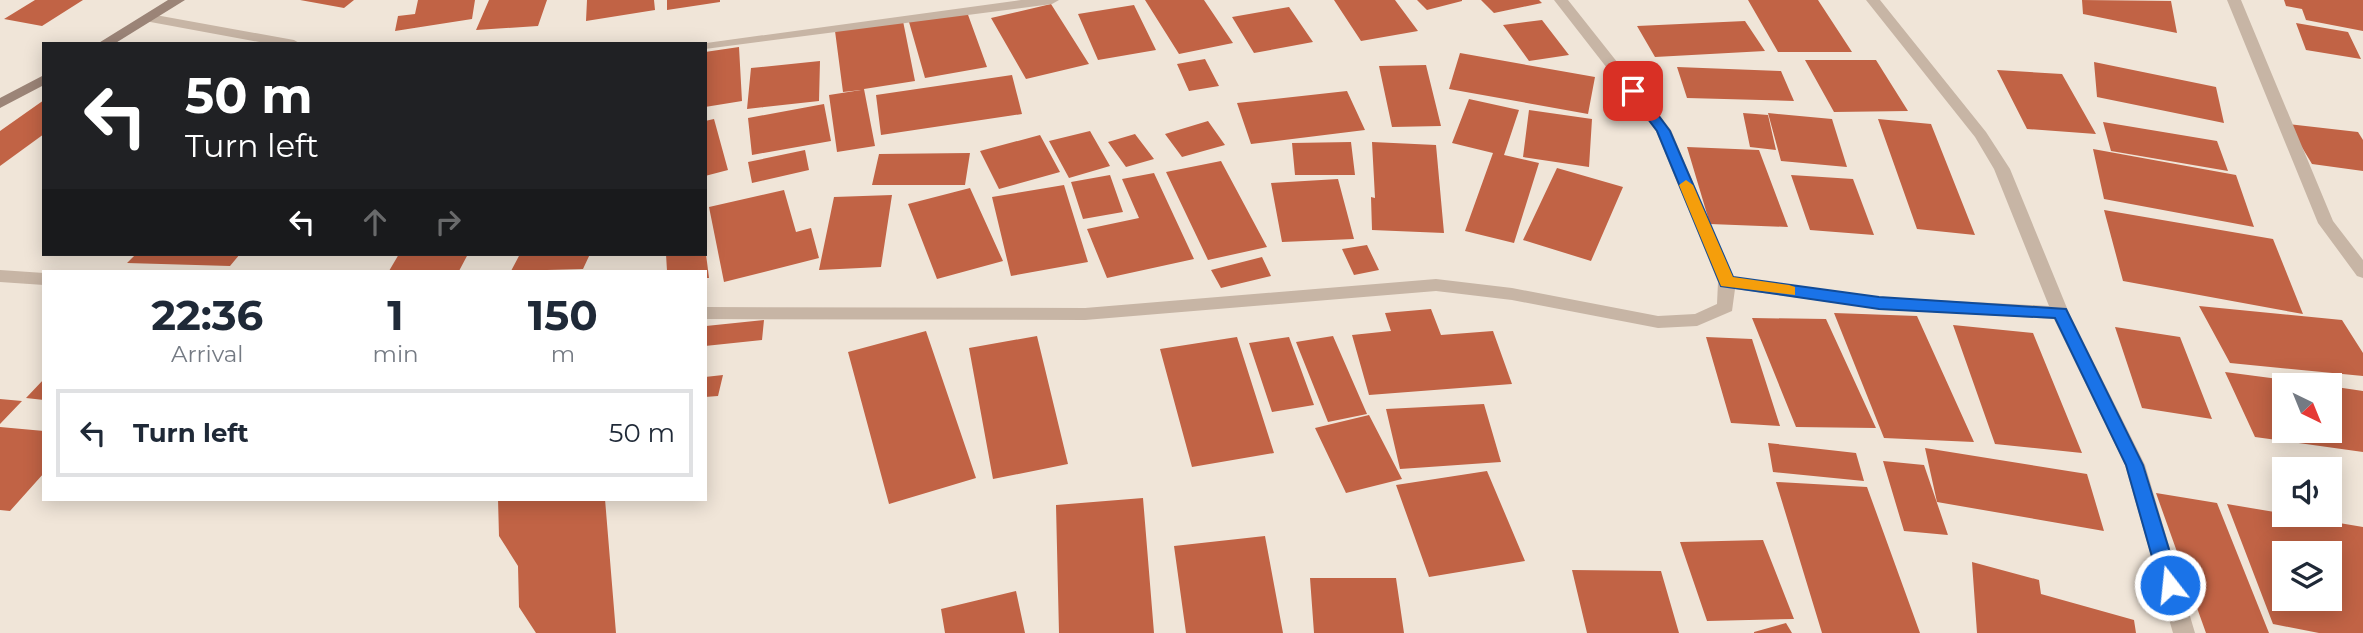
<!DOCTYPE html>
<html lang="en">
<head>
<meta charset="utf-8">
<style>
  :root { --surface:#fff; --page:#f6f6f7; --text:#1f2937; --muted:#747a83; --line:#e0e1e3 }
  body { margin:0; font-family:Montserrat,sans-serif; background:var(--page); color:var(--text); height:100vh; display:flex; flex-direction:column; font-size:26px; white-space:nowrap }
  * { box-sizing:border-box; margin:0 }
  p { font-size:23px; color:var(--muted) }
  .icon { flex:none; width:38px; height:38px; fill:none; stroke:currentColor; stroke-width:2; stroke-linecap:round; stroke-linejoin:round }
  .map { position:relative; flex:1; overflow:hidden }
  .details { position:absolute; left:42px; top:270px; width:665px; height:231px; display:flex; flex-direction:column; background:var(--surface); border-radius:0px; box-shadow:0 4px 18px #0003 }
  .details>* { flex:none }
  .hud { position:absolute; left:42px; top:42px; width:665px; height:214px; border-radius:0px; box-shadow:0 4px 18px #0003; background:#202124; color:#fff; overflow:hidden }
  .needle { width:46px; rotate:137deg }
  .fabs { position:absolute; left:2272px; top:373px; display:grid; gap:14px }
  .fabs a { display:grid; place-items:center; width:70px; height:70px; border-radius:0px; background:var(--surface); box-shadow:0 4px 18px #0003; font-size:35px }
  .pin { position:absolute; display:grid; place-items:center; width:60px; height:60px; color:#fff; margin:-30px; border-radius:14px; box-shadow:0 4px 10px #0006 }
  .me { position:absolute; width:77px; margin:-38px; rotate:344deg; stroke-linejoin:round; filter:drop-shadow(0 0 5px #0008) }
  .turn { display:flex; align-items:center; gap:24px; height:147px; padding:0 28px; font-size:32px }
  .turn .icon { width:91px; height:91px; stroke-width:2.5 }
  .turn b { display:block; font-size:49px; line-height:60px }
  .lanes { display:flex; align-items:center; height:66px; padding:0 28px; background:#0003; justify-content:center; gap:35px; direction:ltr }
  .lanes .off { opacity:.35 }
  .eta { display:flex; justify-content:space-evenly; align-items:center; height:119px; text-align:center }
  .eta b { font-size:42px; font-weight:700; line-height:49px }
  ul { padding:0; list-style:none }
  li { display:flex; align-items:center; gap:21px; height:88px; margin:0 14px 10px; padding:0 14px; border:4px solid var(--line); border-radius:0px }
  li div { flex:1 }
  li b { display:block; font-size:26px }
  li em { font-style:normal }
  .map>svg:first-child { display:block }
  .building { fill:#c16345; fill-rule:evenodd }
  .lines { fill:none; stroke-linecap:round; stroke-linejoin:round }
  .street { fill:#c7b5a5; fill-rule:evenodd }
  .secondary { fill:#9b8477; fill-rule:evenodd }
  .route { fill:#1a73e8; stroke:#114b97; stroke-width:2 }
  .slow { fill:#f59e0b }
</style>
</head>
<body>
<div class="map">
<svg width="2363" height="633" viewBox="0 0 2363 633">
  <rect width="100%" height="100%" fill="#f0e5d8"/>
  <path class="building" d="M35 0H83L42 26 4 19Z
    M300 0H354L344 8Z
    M418 0H475L472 19 395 31 398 16 415 14Z
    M489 0H547L538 26 476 30Z
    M587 0H654L655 10 586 21Z
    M667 0H720V2L667 10Z
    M1145 0H1204L1233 43 1179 54Z
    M1334 0H1395L1418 31 1361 41Z
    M1417 0H1462V1L1427 10Z
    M1481 0H1539L1542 3 1494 13Z
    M1748 0H1818L1852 52H1778Z
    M2082 0 2171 1 2177 33 2083 14Z
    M2284 0H2363V31L2306 20 2302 9 2286 6Z
    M1051 4 1089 64 1026 79 991 18Z
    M1134 5 1156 50 1098 60 1078 14Z
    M1289 7 1313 42 1254 53 1232 17Z
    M967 12 987 67 925 78 909 22Z
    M1542 20 1569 55 1529 61 1503 25Z
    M903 21 915 81 864 89 875 146 837 152 829 95 861 90 843 92 835 31Z
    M1745 21 1765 51 1655 57 1637 26Z
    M2296 23 2348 32 2361 59 2306 50Z
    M739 47 742 101 705 107V52Z
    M1460 53 1595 77 1588 114 1449 89Z
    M1205 59 1219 86 1189 91 1177 64Z
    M1805 60H1876L1908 111 1834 112Z
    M820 61 819 101 747 109 751 68Z
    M2094 62 2216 87 2224 123 2097 97Z
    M1426 65 1441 126 1392 127 1379 66Z
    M1677 67 1781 71 1794 101 1687 98Z
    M1997 70 2062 74 2096 134 2027 129Z
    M1012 75 1022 114 881 135 876 95Z
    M1347 91 1365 130 1251 144 1237 103Z
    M1469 99 1519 110 1504 155 1539 163 1514 243 1465 231 1493 153 1452 143Z
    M44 100V134L0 166V131Z
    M824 104 831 141 752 155 748 118Z
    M1529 110 1592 119 1589 167 1523 157Z
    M1743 113 1768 115 1776 150 1750 147Z
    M1768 113 1832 119 1847 167 1781 161Z
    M714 119 728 170 705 176V121Z
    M1878 119 1931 124 1975 235 1917 229Z
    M1208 121 1225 145 1182 157 1165 134Z
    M2103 122 2217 141 2228 171 2111 151Z
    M2288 124 2358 132 2363 140V171L2312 164Z
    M1090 131 1110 166 1069 178 1049 141Z
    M1135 134 1154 159 1126 167 1108 142Z
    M1040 135 1060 172 999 189 980 151Z
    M1351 142 1355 175H1295L1292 143Z
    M1372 142 1436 145 1444 233 1372 230 1371 197 1375 198Z
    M1687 147 1759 150 1788 227 1710 224Z
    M2093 149 2236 175 2254 227 2104 199Z
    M805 150 809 170 752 183 748 162Z
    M970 153 965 185H872L879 154Z
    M1221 161 1267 247 1208 260 1166 172Z
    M1557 168 1623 187 1591 261 1523 240Z
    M1154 173 1194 259 1107 278 1087 229 1139 218 1122 179Z
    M1110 175 1123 212 1083 219 1071 182Z
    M1791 175 1853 179 1874 235 1810 230Z
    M1338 179 1354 239 1282 242 1271 183Z
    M1064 185 1088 262 1011 276 992 197Z
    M970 188 1003 261 937 279 908 204Z
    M784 190 796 232 811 228 819 258 724 282 709 207Z
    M892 195 881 267 819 270 834 197Z
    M2104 210 2273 239 2303 314 2123 281Z
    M1367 245 1379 270 1354 275 1342 249Z
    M136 254H240L230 266 127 263Z
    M399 254H468L459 271H389Z
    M520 254H590L583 269 511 271Z
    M666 254H706L709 278H705V271H667Z
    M1262 257 1271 276 1221 288 1211 270Z
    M2199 306 2342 320 2363 353V376L2230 363Z
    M1431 309 1441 335 1493 331 1512 384 1369 395 1352 335 1391 331 1385 313Z
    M1834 313 1917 316 1974 442 1884 438Z
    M1752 318 1826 319 1876 428 1796 427Z
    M764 320 762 340 705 346 706 326Z
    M1953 325 2033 333 2082 453 1995 444Z
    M2115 327 2180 337 2212 419 2142 408Z
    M926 331 976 478 889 504 848 352Z
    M1037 336 1068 464 993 479 969 348Z
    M1333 336 1367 414 1328 422 1296 342Z
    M1237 337 1274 453 1192 467 1160 349Z
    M1289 337 1314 405 1272 412 1249 343Z
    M1706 337 1752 339 1780 426 1731 423Z
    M2225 372 2310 383 2284 385V430H2329V386L2363 391V452L2255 437Z
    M723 375 718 396 705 397V377Z
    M44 379V400L26 398Z
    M0 399 22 401 0 424Z
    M1484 404 1501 462 1400 469 1386 409Z
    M1369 415 1402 479 1346 493 1315 428Z
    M0 427 44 431V473L10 511 0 510Z
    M1768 443 1856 453 1864 481 1773 472Z
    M1925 448 2087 474 2104 531 1937 502Z
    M1883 461 1924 465 1948 535 1904 531Z
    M1487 471 1525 561 1429 577 1396 485Z
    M1776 482 1867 487 1920 633H1822Z
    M2156 493 2217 503 2269 633H2206Z
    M1143 498 1154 633H1059L1056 505Z
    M498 499H605L616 633H536L519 607 518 566 499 536Z
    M2227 504 2363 527V633H2319L2273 624ZM2284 553H2329V598H2284Z
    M1265 536 1283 633H1186L1174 546Z
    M1763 540 1794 619 1707 621 1680 542Z
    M1972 562 2039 580 2041 594 2134 620 2136 633H1977Z
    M1572 570 1661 571 1679 633H1587Z
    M1310 578H1396L1404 633H1314Z
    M1016 591 1025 633H945L941 609Z
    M1786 623 1792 633H1754V632Z"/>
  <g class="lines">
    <path class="street" d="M1021 0H1059L1052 4 705 49V44H699Z
      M1554 0H1568L1671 130 1733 277 1879 297 2049 306 1994 169 1975 137 1866 0H1880L1986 132 2010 169 2069 313 2145 465 2195 633H2173L2125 465 2054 319 1879 309 1735 289 1732 311 1697 326 1658 328 1512 300 1436 291 1085 320 705 319V307L1085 308 1436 279 1512 288 1658 316 1695 314 1717 304 1718 282 1656 131Z
      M2227 0H2241L2333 221 2363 260V278L2357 276 2318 223Z
      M150 14 294 40 301 44H270L145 21 143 18Z
      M0 270 44 273V285L0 282Z"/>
    <path class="secondary" d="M168 0H185L114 44H97Z
      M44 75V85L0 108V98Z"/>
  </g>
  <path class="route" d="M1633 87 1638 88 1670 131 1733 277 1879 297 2066 309 2143 465 2180 585 2177 591H2163L2160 585 2126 465 2055 318 1879 309 1721 286 1657 131 1627 91Z"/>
  <path class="slow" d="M1686 180 1693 185 1733 277 1789 285 1795 287V295L1721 286 1679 185Z"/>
</svg>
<div class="fabs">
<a><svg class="needle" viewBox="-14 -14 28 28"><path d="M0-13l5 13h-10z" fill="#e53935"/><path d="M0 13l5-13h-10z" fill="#747a83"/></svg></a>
<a><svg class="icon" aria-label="sound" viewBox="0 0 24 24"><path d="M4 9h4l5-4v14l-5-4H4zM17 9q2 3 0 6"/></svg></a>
<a><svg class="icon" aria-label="layers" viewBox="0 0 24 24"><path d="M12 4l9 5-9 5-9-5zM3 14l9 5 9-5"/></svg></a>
</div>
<div class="pin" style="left:1633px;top:91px;background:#d93025"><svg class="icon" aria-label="arrive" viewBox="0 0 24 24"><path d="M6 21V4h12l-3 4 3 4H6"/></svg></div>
<svg class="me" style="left:2170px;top:585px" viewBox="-20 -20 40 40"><circle r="17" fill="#1a73e8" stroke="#fff" stroke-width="3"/><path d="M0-11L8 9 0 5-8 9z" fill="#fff"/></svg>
<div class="hud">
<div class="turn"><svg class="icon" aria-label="left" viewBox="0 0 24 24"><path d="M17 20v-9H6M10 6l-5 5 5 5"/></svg><div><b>50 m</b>Turn left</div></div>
<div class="lanes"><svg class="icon" aria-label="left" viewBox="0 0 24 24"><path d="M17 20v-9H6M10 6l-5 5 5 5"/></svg><svg class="icon off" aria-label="ahead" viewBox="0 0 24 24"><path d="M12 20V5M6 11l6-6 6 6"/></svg><svg class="icon off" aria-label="right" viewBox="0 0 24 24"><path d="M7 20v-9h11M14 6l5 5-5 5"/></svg></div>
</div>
<section class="details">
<div class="eta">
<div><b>22:36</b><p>Arrival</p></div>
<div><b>1</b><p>min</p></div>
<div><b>150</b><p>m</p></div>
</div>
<ul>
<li><svg class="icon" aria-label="left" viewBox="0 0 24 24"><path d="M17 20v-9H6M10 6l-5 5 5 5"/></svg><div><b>Turn left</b></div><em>50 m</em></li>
</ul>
</section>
</div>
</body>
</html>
